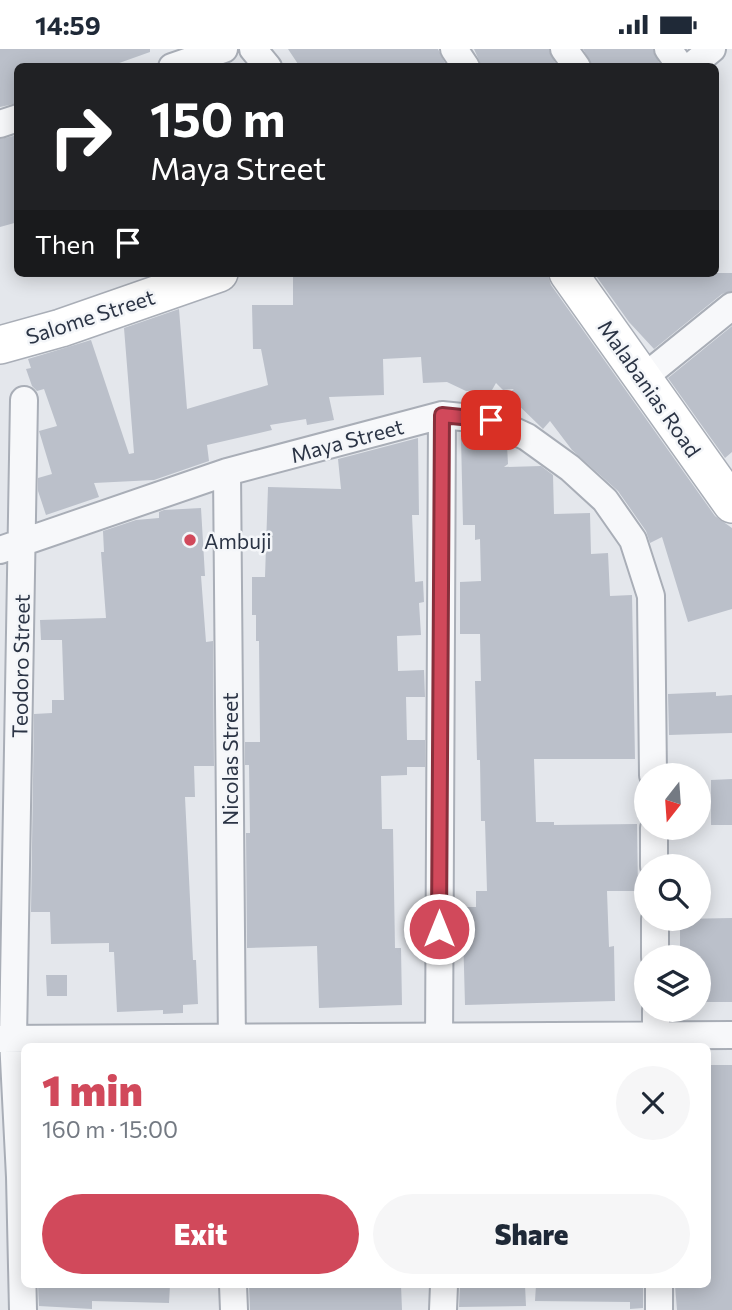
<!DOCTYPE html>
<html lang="en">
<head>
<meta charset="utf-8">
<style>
  :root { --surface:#fff; --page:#f6f6f7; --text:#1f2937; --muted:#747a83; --accent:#d1495b }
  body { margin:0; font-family:Commissioner,sans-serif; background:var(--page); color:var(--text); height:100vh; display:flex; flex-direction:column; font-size:26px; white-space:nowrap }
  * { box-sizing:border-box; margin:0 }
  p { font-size:23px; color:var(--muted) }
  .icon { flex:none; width:38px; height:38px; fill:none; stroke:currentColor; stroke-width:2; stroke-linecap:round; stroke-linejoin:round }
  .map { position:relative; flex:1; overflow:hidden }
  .details { position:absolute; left:21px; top:994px; width:690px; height:245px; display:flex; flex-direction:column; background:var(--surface); border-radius:10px; box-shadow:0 4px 18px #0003 }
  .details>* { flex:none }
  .banner { position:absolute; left:14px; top:14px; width:705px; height:214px; border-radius:10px; box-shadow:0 4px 18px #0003; background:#202124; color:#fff; overflow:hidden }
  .needle { width:46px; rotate:197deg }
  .fabs { position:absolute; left:634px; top:714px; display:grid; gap:14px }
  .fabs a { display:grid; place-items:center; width:77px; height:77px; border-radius:50%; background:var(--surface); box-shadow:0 4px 18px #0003; font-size:35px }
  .pin { position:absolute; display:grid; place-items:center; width:60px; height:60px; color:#fff; margin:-30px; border-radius:14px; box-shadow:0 4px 10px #0006 }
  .me { position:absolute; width:77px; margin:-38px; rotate:0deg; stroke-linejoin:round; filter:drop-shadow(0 0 5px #0008) }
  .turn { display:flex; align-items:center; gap:24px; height:147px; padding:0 21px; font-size:32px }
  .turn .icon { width:91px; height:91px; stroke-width:2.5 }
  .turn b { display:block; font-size:49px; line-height:60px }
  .then { display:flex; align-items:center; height:66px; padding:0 21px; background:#0003; gap:14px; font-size:26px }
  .round { display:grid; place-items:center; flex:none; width:74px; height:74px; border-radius:37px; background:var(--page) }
  .head { display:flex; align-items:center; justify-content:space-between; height:119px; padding:0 21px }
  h1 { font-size:42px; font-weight:800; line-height:52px; color:var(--accent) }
  .cta { display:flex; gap:14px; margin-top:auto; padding:14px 21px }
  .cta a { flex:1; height:80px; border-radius:42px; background:var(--accent); color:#fff; font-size:28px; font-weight:800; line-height:80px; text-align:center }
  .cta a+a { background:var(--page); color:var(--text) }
  .status { display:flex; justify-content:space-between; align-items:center; height:49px; padding:0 35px; background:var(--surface); direction:ltr }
  .status svg { height:19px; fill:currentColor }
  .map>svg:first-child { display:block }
  .building { fill:#bbc0ca }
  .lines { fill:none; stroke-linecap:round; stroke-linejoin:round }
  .street-casing { stroke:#a9aeb7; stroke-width:30 }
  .secondary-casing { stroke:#a9aeb7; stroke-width:40 }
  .street { stroke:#f7f8fa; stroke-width:26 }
  .secondary { stroke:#fff; stroke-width:37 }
  .route-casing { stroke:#882f3b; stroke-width:18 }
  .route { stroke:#d1495b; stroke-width:12 }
  .poi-dot { fill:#d1495b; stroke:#f4f6f9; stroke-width:2.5 }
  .labels { text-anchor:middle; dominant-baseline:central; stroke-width:5; stroke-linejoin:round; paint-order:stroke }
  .street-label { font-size:21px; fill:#2b3445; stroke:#f4f6f9 }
  .poi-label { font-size:21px; fill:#2b3445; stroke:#f4f6f9; text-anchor:start }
</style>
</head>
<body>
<div class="status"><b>14:59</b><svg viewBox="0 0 49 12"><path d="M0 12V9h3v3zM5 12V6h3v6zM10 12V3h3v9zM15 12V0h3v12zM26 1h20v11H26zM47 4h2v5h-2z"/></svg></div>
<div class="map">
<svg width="732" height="1261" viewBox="0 0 732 1261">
  <rect width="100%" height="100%" fill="#e4e7ec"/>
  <path class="building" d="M0 0H150V3L108 18H18V54L0 58Z
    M288 0H438L447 18H300Z
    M474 0H549L557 18H482Z
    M583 0H653L661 18H593Z
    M18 86V173L0 178V90Z
    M293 224H547L551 236 715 467 732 479V560L688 573 662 488 650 494 646 482 618 442 572 401 550 372 543 380 507 345 514 340 503 341 496 334 492 341 466 342 447 333 423 334 421 308 383 310 384 346 329 348 334 371 307 376 306 370 270 376 272 381 207 396 209 412 154 431 94 434 99 448 46 466 38 442V429L52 425 39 382 57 377 44 340 37 342 32 337 26 320 31 319 28 310 91 291 129 405 134 404 124 279 179 260 187 360 268 336 261 300H253L252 256H293Z
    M594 224H732V242L722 245 654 300 629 273Z
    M732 277V403L725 409 668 329Z
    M418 389 419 466H412L415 533 423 532 424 553 419 554 421 586 397 587 398 622 424 621 425 648H406L407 691H425V718H407V726L381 727 382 780H393L395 899H401L402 956 319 959 317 897 247 899 246 784H250L249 716H245V693H260L259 592H256V566H252V528H265L268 438 341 440 338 410Z
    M461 389H491L507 396 508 415 504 418 541 417 553 426 554 465 590 464 591 505 608 504 610 547 632 546 635 710H534L536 773H554V776L637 775 638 842H607L609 898 614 897 615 952 465 956 463 883H458V858H476V842H487L485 772H481L480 711H477L475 632H481L480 585H460V533L481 532 480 490 475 491V476H463Z
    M201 459 205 527H201L206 593 213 592 214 717H194L195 748H185L193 911H196L198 955 183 956V964L163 965V961L117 963 114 903H109V894L51 895 50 863H31L34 665 52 664V651H64L62 591H41L40 571 106 569 101 503H104L103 482 136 471 159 469V463L164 461Z
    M716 643V647L732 646V684L669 686 668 645Z
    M732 730V776H711V731Z
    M732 869V953H698V908H680V870Z
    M46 926H67V947H47Z
    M707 1016H732V1261H677L675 1236H707Z
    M38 1236H170L169 1254 92 1252V1260L39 1257Z
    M249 1236H401L402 1261H250Z
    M460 1236H525L526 1257 459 1258Z
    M536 1236H643V1259L630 1260V1253L535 1252Z"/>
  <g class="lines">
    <g class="street-casing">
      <path id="street" d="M253 0 268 18
        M454 0 466 18
        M564 0 577 18
        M668 0 681 18
        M172 18 224 0
        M690 18 712 0
        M0 75 18 69
        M643 329 732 257
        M227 423 232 998
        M0 501 227 423 442 366 491 371 527 388 570 419 605 451 633 491 651 547 653 726
        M654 779V817
        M655 870V908
        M656 961V998
        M0 990 732 986
        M439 998 442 366
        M233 1236 234 1261
        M659 1236V1261
        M23 1261 20 1128 13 990 24 351
        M443 1261 444 1236"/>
    </g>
    <g class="secondary-casing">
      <path id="secondary" d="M568 224 732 455
        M0 296 61 279 219 224"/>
    </g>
    <use href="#street" class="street"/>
    <use href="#secondary" class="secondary"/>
  </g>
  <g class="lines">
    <g class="route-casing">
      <path id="route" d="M439 880 442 366 491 371"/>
    </g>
    <use href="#route" class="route"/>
  </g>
  <circle class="poi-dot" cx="190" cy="491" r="7"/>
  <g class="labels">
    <g class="street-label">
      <text transform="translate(90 267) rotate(-18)">Salome Street</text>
      <text transform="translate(650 339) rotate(55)">Malabanias Road</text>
      <text transform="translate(347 391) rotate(-15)">Maya Street</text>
      <text transform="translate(20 617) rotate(-89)">Teodoro Street</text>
      <text transform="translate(229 710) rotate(-90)">Nicolas Street</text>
    </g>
    <g class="poi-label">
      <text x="204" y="491">Ambuji</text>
    </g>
  </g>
</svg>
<div class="fabs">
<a><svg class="needle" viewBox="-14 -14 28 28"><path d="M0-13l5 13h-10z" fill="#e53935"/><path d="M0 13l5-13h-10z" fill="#747a83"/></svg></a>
<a><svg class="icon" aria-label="search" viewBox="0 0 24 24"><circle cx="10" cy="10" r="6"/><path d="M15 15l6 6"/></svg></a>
<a><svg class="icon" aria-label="layers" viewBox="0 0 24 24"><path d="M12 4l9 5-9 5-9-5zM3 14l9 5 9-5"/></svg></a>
</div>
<div class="pin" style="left:491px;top:371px;background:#d93025"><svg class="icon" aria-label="arrive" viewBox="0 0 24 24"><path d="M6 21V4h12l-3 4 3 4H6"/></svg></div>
<svg class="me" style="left:439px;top:880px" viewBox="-20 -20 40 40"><circle r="17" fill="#d1495b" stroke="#fff" stroke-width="3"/><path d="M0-11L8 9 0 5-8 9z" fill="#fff"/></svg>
<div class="banner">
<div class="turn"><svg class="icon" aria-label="right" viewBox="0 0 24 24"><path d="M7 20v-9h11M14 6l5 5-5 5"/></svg><div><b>150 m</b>Maya Street</div></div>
<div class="then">Then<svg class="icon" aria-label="arrive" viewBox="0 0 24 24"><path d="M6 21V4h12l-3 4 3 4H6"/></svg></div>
</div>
<section class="details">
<div class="head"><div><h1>1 min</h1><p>160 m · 15:00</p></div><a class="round"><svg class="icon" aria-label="close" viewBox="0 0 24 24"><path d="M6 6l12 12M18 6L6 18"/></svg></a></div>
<div class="cta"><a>Exit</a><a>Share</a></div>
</section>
</div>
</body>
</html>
